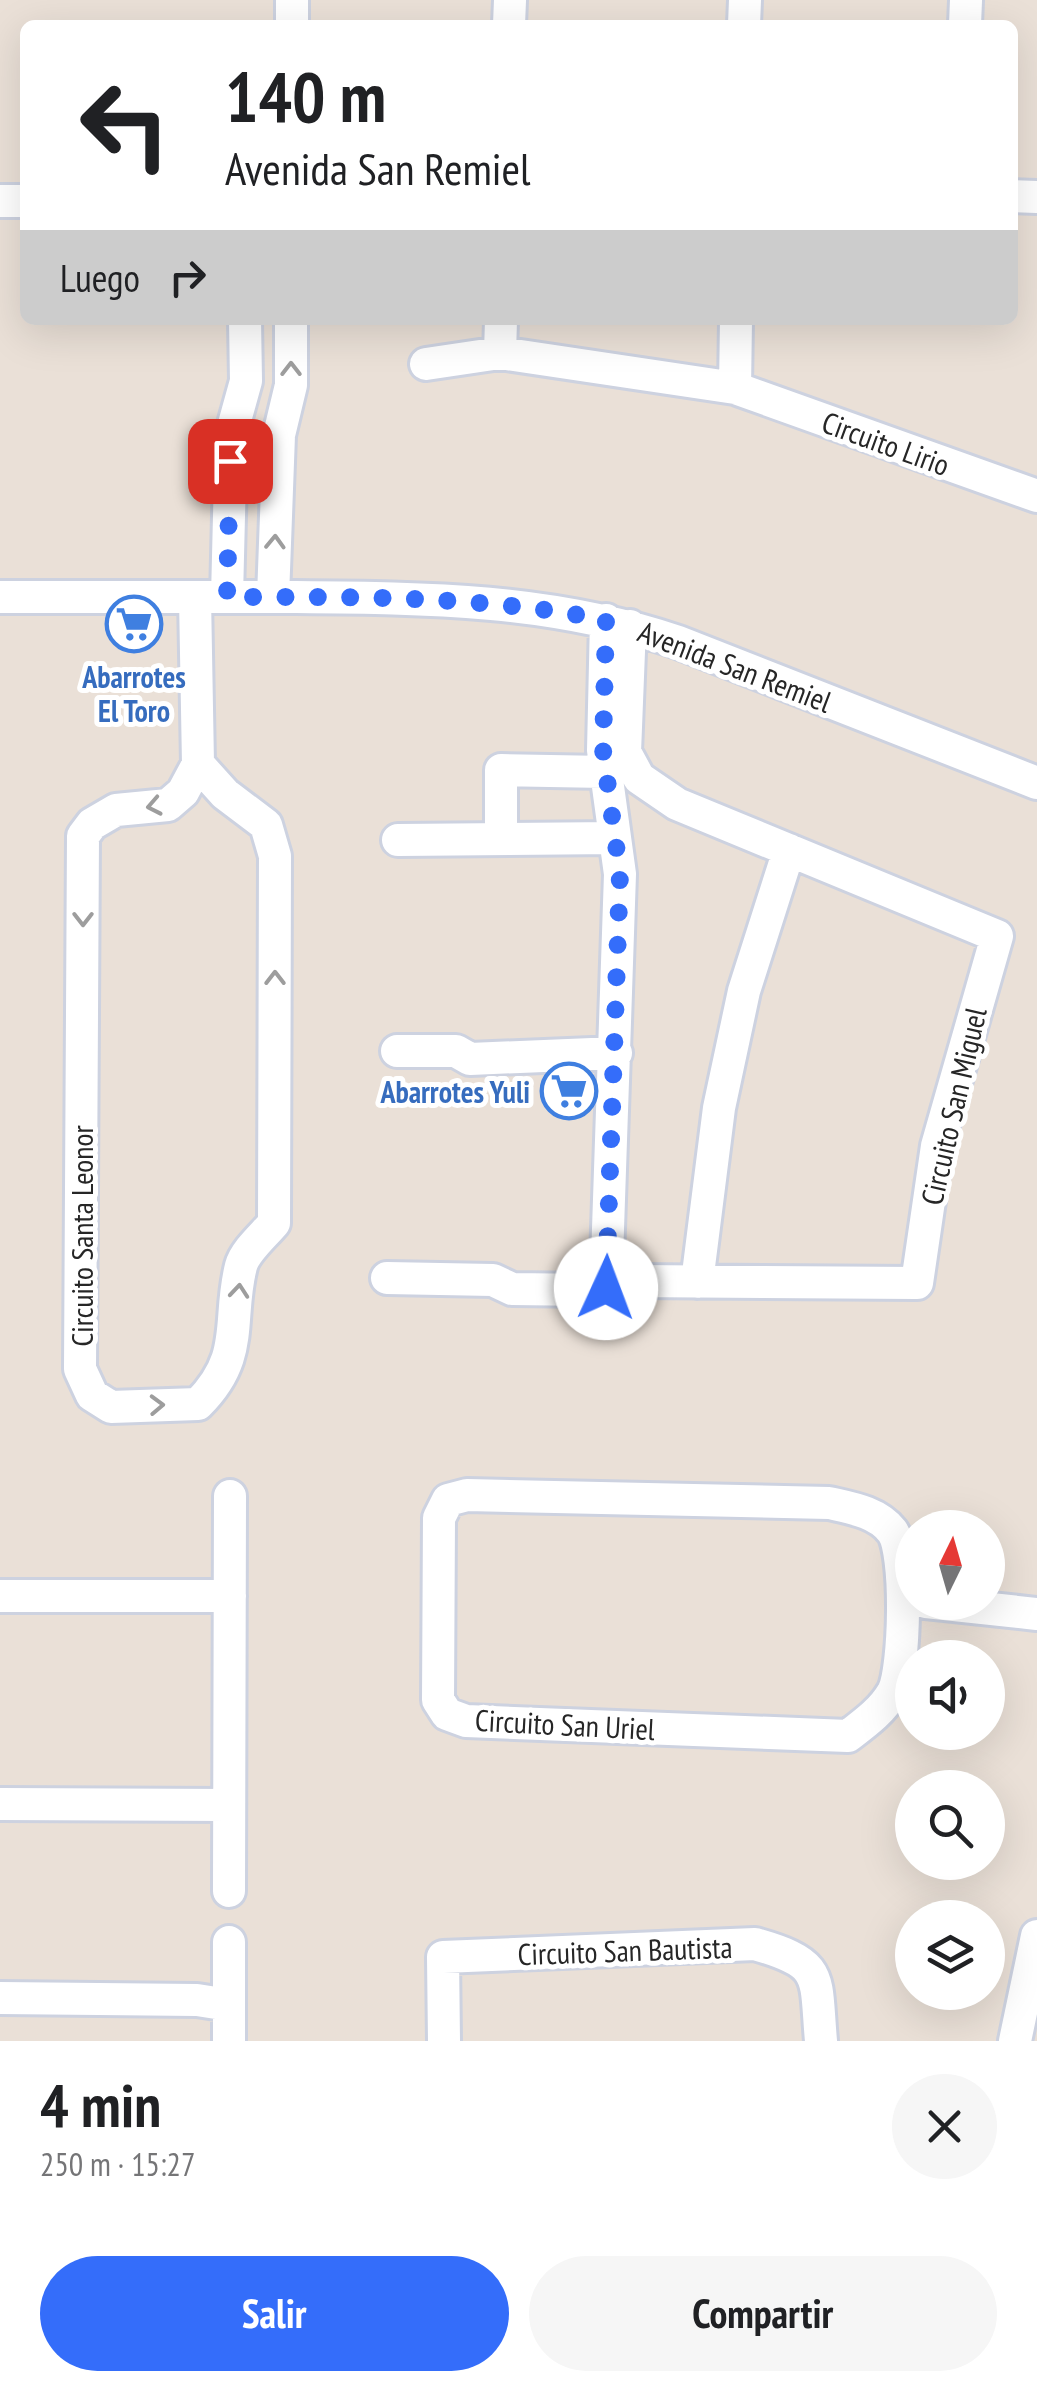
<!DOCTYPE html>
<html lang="es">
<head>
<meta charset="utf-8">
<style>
  :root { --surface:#fff; --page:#f6f6f6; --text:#202124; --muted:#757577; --accent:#346dfa }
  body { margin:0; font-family:"PT Sans Narrow",sans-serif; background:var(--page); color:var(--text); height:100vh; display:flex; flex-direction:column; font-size:38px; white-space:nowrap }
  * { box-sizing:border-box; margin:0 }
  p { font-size:32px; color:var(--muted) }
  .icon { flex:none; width:55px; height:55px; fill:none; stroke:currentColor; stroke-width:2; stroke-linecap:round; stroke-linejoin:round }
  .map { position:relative; height:2041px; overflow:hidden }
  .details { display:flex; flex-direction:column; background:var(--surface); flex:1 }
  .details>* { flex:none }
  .hud { position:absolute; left:20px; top:20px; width:998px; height:305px; border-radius:15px; box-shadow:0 10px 40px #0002; background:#fff; color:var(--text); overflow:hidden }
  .needle { width:65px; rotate:5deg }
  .fabs { position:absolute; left:895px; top:1510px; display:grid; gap:20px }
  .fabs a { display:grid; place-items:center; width:110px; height:110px; border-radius:50%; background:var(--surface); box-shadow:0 10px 40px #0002; font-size:50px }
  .pin { position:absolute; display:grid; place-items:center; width:85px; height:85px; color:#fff; margin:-42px; border-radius:20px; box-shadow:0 5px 15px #0006 }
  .me { position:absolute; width:110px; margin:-55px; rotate:2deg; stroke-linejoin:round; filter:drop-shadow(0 0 8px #0008) }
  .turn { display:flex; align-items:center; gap:35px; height:210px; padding:0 40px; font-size:45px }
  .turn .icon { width:130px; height:130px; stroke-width:2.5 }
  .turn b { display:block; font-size:70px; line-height:85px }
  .then { display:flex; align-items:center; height:95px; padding:0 40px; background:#0003; gap:20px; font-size:38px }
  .round { display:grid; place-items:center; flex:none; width:105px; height:105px; border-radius:52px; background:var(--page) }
  .headline { display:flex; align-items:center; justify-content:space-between; height:170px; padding:0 40px }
  h1 { font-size:60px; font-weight:700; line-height:75px }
  .action { display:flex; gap:20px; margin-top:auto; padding:20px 40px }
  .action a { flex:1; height:115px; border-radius:60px; background:var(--accent); color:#fff; font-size:40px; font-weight:700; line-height:115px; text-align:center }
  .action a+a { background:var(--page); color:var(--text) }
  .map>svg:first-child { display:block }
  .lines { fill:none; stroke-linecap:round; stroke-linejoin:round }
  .minor-casing { stroke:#cdd2e0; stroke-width:38 }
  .minor { stroke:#fff; stroke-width:32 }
  .oneway { stroke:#9d9d9d }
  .route { stroke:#346dfa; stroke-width:18; stroke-dasharray:0 32.4 }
  .labels { text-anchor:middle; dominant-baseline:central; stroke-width:10; stroke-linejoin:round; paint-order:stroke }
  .street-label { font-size:30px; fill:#262626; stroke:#fff }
  .shop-label { font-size:30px; font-weight:bold; fill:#366cbe; stroke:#fff }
</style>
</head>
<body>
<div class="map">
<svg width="1037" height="2041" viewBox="0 0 1037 2041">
  <rect width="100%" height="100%" fill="#eae0d7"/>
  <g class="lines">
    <g class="minor-casing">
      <path id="minor" d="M292 25V0
        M509 25 510 0
        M744 25 745 0
        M965 25 966 0
        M1012 196 1037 197
        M0 201H25
        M500 353 501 320
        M426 364 500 353 735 388 1037 496
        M735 388 736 320
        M0 597C99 597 197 597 296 597 427 598 552 599 678 642L1037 783
        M195 597 198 764 183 792 168 805 116 810 92 824 83 836 80 1369 92 1395 111 1407 198 1404C246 1356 227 1321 241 1266 245 1251 264 1235 274 1223L275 856 266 825 225 794 198 764
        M227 597 231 435 246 381 245 320
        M273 597 279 435 291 385V320
        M606 620 603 750 620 874 606 1288
        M501 839V770L606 772
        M398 840 615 838
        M397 1051H456L470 1059 616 1053
        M387 1278 493 1280 512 1289 591 1290 634 1281 917 1283 937 1146 997 936 677 804 639 778 625 752 630 626
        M697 1282 719 1108 744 991 789 850
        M467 1495 829 1503C851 1508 877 1512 892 1531 908 1551 905 1670 893 1692 882 1711 865 1723 848 1736L466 1721 447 1714 438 1700 439 1518 448 1500Z
        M0 1596H230
        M926 1602 1037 1614
        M0 1804 229 1805
        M229 1891 230 1496
        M0 1998 197 2000 229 2005
        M229 2041V1942
        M444 2041 443 1957 755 1944C825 1964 815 1975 821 2041
        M1015 2041 1037 1936"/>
    </g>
    <use href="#minor" class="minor"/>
  </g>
  <defs><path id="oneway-chevron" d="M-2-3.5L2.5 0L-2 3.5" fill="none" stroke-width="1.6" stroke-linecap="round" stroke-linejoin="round" transform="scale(2.5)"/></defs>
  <g class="oneway">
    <use href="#oneway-chevron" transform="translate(291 369) rotate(-90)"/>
    <use href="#oneway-chevron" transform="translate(275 542) rotate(-88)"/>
    <use href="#oneway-chevron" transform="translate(154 806) rotate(169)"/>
    <use href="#oneway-chevron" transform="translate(83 919) rotate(90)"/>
    <use href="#oneway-chevron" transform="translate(275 978) rotate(-90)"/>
    <use href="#oneway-chevron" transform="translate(239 1291) rotate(-85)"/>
    <use href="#oneway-chevron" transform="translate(157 1405) rotate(-2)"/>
  </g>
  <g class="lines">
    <path class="route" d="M230 461 227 597C355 597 480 595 606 620L603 750 620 874 606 1288"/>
  </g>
  <defs>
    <g id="supermarket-ring" transform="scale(2.875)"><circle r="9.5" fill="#fff" stroke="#3f7fe0" stroke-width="1.5"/><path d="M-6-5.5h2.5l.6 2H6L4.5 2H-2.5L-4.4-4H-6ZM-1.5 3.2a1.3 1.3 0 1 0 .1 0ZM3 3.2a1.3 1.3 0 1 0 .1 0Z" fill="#3f7fe0"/></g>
  </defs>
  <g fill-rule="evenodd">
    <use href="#supermarket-ring" x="134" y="624"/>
    <use href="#supermarket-ring" x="569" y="1091"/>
  </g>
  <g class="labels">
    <g class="street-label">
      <text transform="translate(886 443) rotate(20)">Circuito Lirio</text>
      <text transform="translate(735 666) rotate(21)">Avenida San Remiel</text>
      <text transform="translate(953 1106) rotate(-77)">Circuito San Miguel</text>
      <text transform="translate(81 1236) rotate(-90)">Circuito Santa Leonor</text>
      <text transform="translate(565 1724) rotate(3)">Circuito San Uriel</text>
      <text transform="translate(625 1950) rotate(-2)">Circuito San Bautista</text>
    </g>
    <g class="shop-label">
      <text x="134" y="676">Abarrotes<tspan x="134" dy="34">El Toro</tspan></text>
      <text x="530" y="1091" text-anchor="end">Abarrotes Yuli</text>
    </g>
  </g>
</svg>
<div class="fabs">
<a><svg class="needle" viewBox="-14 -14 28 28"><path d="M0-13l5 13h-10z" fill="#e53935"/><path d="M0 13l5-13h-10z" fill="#757577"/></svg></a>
<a><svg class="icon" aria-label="sound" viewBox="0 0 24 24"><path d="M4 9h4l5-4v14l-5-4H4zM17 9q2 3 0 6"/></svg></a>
<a><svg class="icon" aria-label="search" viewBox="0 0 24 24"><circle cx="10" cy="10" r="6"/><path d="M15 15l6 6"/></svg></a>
<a><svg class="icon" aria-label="layers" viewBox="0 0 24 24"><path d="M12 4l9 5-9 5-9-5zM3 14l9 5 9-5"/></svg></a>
</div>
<div class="pin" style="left:230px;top:461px;background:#d93025"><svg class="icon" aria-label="arrive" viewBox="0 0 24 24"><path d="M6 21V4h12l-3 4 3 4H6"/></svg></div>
<svg class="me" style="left:606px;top:1288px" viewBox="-20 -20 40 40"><circle r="19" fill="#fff"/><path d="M0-13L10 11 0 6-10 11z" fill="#346dfa"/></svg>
<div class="hud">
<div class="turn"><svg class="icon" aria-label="left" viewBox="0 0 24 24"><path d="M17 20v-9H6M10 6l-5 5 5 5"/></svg><div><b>140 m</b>Avenida San Remiel</div></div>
<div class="then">Luego<svg class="icon" aria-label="right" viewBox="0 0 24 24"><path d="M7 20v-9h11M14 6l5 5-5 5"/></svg></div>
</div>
</div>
<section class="details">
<div class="headline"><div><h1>4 min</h1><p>250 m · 15:27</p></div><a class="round"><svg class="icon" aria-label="close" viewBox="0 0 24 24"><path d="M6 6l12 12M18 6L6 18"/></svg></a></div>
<div class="action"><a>Salir</a><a>Compartir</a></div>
</section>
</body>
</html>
